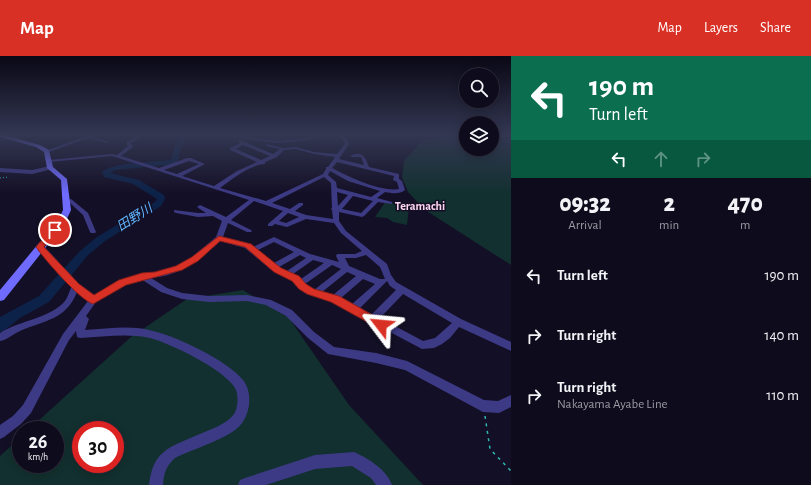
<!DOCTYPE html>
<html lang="en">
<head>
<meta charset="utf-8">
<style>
  :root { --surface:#0e0b1c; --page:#171425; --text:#f1f3f6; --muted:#9b9ba3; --line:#2e2b3b; --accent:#d93025 }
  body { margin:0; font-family:"Alegreya Sans","Noto Sans JP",sans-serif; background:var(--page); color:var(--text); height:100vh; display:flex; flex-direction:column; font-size:15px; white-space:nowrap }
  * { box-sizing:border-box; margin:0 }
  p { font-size:13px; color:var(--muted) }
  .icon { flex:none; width:22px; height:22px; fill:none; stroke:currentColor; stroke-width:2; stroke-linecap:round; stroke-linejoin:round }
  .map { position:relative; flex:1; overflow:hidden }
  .details { display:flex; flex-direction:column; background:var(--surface); width:300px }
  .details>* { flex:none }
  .hud { background:#0b6e4f; color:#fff; overflow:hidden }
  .tools { position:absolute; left:459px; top:12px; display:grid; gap:8px }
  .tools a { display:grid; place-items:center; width:40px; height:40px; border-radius:50%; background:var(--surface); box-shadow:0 2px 10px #0003,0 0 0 1px var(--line); font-size:20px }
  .speed { position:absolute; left:12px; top:365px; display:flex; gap:8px; font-size:20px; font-weight:700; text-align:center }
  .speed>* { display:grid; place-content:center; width:52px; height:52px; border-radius:50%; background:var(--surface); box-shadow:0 2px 10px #0003,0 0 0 1px var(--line); line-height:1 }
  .speed small { font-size:10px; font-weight:400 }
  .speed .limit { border:6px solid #d22; background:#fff; color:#111 }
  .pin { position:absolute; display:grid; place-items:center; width:34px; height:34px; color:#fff; margin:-17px; border:2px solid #fff; border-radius:50%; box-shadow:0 1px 4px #0007 }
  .me { position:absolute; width:44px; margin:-22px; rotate:299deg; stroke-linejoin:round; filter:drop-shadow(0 0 3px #0008) }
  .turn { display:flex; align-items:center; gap:14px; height:84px; padding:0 12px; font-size:18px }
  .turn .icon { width:52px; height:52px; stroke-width:2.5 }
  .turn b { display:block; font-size:28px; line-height:34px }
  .lanes { display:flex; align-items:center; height:38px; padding:0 12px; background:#0003; justify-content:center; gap:20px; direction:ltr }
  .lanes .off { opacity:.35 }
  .eta { display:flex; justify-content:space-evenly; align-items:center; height:68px; text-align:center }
  .eta b { font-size:24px; font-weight:800; line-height:28px }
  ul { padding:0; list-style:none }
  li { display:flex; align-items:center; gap:12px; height:60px; padding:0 12px }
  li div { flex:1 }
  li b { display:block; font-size:15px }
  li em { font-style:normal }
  header { display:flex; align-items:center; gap:24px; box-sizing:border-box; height:56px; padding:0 20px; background:var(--accent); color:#fff }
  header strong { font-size:19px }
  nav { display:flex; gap:22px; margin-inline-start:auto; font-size:14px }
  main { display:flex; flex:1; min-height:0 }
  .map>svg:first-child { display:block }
  .green { fill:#12302f; fill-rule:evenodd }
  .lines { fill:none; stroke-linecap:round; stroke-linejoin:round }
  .river { fill:#0c2248; fill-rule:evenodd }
  .path-far1 { stroke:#2fb8b0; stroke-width:1; stroke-dasharray:1 2; stroke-linecap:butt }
  .path { stroke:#2fb8b0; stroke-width:1.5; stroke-dasharray:3 4.5; stroke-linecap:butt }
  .street { fill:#3d3a85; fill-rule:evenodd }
  .secondary { fill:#6f6bff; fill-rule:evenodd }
  .highway { fill:#ff4fa3; fill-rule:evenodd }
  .route { fill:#d93025; stroke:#8d1f18 }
  .labels { text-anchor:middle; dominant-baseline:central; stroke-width:3; stroke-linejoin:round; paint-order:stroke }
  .far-quarter-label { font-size:12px; font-weight:bold; fill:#ffd6f0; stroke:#130f26 }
  .water-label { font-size:13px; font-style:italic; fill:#62b6ff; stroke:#130f26 }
</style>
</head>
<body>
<header>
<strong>Map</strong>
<nav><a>Map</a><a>Layers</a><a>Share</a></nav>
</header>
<main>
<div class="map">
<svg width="511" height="429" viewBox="0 0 511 429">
  <rect width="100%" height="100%" fill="#130f26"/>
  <path class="green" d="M445 79H466V93H492V81L511 82V209L425 154 408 136 402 121 404 105 422 85Z
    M386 145 409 151 407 169 393 166 387 162 375 161Z
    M243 234 289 262 349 349 423 429H0V400L21 381V408H55V374H28L131 281 187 243ZM81 374H115V408H81Z"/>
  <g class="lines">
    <path class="river" d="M183 78H190L182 89 177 108 115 114 110 117 139 124 164 139 165 143 161 150 105 185 88 199 49 246 20 262 5 274 0 276V261L39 240 80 195 97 181 155 146 157 143 133 128 104 121 102 116C112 106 156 106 171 104L175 89Z"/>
    <path class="path-far1" d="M0 122 9 121"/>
    <path class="path" d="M485 360 490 393 511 415"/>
    <path class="street" d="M92 78H98L92 81 109 86 107 87 88 82 49 96 45 95Z
      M141 78H146L131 87 133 90V91L121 100 159 112 187 102H191L205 108 182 120 214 130 237 115 257 106 230 94V92L240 87 238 85 240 84 273 98 280 93 266 90V88L283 92 296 91 314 96 337 98 345 88 343 84 336 78C343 78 347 82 349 88L339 103 364 109 361 101H352L350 100C362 94 365 100 369 111L399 118V123L402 125 405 134C399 139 392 137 385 136L377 142 392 146V148L378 146 364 160 362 161 339 156V165L346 175 387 208 391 219 396 226 461 263 511 286V295L459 271 450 282 442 288 434 292 422 293 373 267H369L368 265 332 245 308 238 300 233 293 225 274 216 245 192 220 185C200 203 180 220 151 222L167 232 182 237 209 240 247 239 271 244 292 254 314 276 334 291 376 297 407 305 484 344 498 345 511 339V351L499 357 483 356 405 314 376 307 328 298 308 282 286 260 266 249 247 245 209 246 182 243 161 236 141 223 126 229 96 246 86 260 89 263 85 274C107 273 128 269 149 274 174 279 227 304 243 324 252 335 251 355 242 367 232 382 192 393 175 402 166 410 164 417 163 429H149C153 396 167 392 195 380 201 378 206 375 212 373 219 370 229 365 234 358 238 352 239 338 235 332 225 314 170 287 150 282 127 277 103 281 80 282L77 281 76 275 69 284 31 357 21 368 4 381 0 383V369L13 360 23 349 63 278 88 245 77 236C66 264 45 264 20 275 13 278 7 284 0 285V277C18 265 51 262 65 245 68 241 69 235 72 230L37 193 36 191 37 189H43L79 228 94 240 120 225 142 217 155 216 176 210 192 201 216 181 222 165 213 160 198 161 176 157 174 156V154L198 157H206L197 151 200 149 226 161 249 144 112 100 49 106 47 105 49 104 112 98 117 99 128 90 126 86ZM243 89 270 100 261 104 236 93ZM296 93 314 98 335 101 328 111H326V113L323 118 266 145 220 132C233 123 249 109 265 108V106L277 101 284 94ZM189 105 199 108 177 118 164 114ZM337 106 394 120 393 124 397 126 399 133C380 136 349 121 332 112ZM330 115 348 125 380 135 371 141 337 132 336 126 328 119ZM324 121 331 127 332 152 331 153 332 154 333 163 306 159 295 155 303 149V147H299L290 153 272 147ZM337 136 348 139 338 150ZM353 140 373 145 361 157 342 153ZM254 145 283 155 268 168V170H272L275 168 287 171 306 163 334 167 341 177 362 195 355 198H337L336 200 339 206 310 198 274 181 253 191 251 188 223 181 228 167 247 176H251L252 175 251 174 231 164ZM288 157 299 161 286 167 279 165ZM274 186 294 196 274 207 258 194ZM300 199 306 202 287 215 279 211ZM366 199 380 211 385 223H380L349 210 345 202H356ZM313 204 324 207 301 223 293 218ZM332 209 341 213 314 234 305 228ZM347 216 356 220 333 239 322 236ZM363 223 375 228 352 248 341 242ZM387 225 390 230 396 234 372 258 360 252ZM403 238 452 267 435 282 423 285 380 262Z
      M213 78H225L277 85 300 83 326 78H335L300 85 277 87Z
      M50 110 53 112 52 113 32 118 0 116V112L32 114Z
      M71 143 88 157 96 176 95 177H91L90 176 83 159 70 147 67 148 64 146Z
      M354 396C369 403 386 413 392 429H376L371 422 352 410 315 413 266 429H238L240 424 245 422 315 399Z"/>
    <path class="secondary" d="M0 78 40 89 49 94 53 111 67 123 71 154 65 167 4 244 0 245V234L58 164 63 154 61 124 47 112 44 96 36 91 0 81Z"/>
    <path class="highway" d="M494 78H511V81L497 80Z"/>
  </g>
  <linearGradient id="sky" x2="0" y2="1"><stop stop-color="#0a0815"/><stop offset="0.57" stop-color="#333752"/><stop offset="1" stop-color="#333752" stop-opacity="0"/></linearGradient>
  <rect width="511" height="138" fill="url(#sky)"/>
  <path class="route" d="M52 172H58L59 174 44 191 79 228 94 239 119 224 142 217 155 216 176 210 192 201 219 180 251 188 281 212 299 220 306 228 314 233 339 240 385 266 387 269 385 272 381 273 378 272 331 246 307 238 299 233 292 225 274 216 245 191 220 185 198 205 182 214 126 229 93 248C80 244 45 204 36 191Z"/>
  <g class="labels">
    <g class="far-quarter-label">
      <text x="420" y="150">Teramachi</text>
    </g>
    <g class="water-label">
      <text transform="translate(135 162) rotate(-32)">田野川</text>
    </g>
  </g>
</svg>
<div class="tools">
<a><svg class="icon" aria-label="search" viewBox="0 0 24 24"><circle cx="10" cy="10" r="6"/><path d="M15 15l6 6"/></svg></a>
<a><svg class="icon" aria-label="layers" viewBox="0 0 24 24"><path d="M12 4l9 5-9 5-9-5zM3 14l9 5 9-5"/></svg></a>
</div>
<div class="speed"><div>26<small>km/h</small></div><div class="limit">30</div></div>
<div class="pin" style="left:55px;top:174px;background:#d93025"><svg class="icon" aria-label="arrive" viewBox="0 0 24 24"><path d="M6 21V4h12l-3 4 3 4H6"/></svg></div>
<svg class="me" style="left:381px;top:269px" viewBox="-20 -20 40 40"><path d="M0-17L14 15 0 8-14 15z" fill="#d93025" stroke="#fff" stroke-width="4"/></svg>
</div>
<section class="details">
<div class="hud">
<div class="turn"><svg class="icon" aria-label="left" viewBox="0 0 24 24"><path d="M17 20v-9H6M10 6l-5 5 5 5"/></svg><div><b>190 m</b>Turn left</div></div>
<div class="lanes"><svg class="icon" aria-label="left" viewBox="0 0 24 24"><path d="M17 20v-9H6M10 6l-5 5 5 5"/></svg><svg class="icon off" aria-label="ahead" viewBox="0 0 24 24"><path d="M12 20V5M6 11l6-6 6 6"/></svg><svg class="icon off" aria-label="right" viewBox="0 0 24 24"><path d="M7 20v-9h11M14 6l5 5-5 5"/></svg></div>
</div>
<div class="eta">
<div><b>09:32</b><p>Arrival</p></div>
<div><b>2</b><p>min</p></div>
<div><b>470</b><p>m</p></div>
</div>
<ul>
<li><svg class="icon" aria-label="left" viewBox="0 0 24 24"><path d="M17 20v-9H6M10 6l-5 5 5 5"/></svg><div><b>Turn left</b></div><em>190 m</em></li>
<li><svg class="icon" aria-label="right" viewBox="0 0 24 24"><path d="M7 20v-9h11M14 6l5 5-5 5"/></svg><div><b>Turn right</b></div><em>140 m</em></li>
<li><svg class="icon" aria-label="right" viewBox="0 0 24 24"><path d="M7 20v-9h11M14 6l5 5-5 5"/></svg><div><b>Turn right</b><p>Nakayama Ayabe Line</p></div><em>110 m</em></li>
</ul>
</section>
</main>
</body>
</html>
